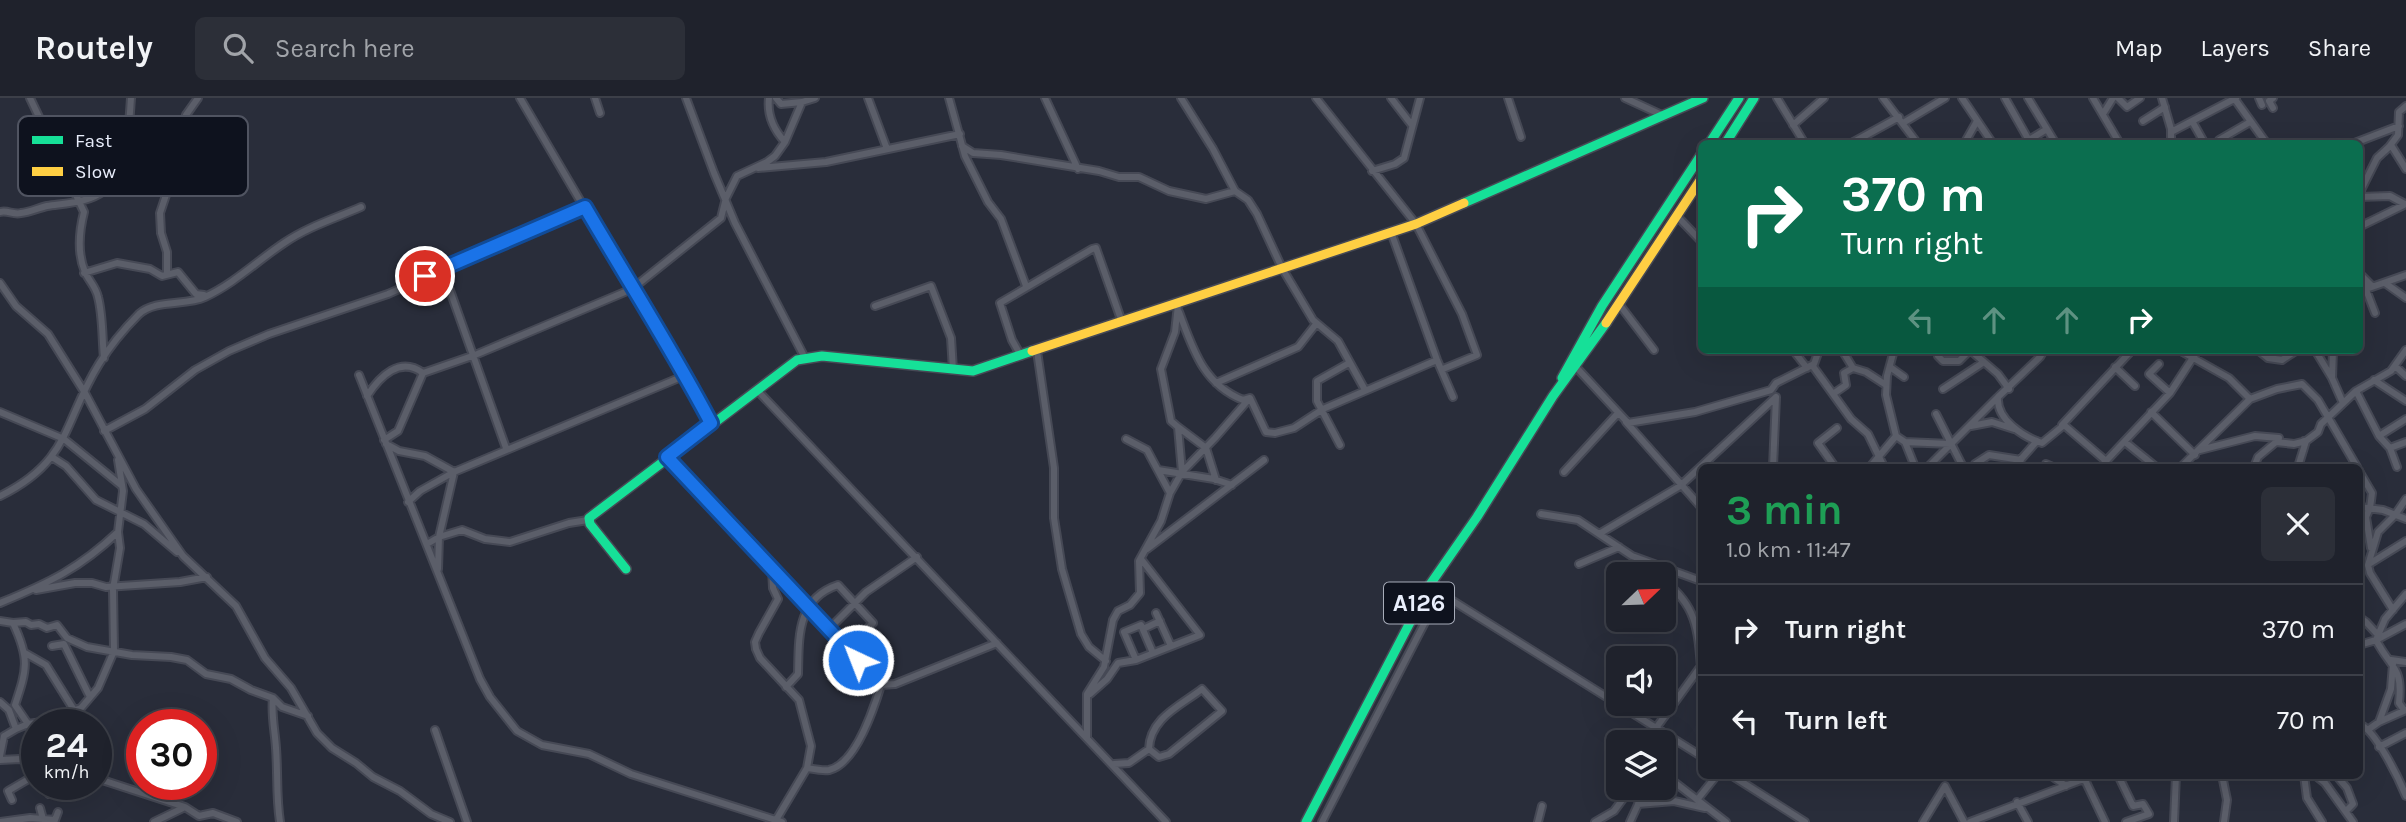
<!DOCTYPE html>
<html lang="en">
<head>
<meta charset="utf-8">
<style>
  :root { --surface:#1f222c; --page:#2c2f38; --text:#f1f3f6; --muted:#a1a4a9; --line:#3c3f48 }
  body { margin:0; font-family:Karla,sans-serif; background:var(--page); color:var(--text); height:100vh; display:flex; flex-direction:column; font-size:26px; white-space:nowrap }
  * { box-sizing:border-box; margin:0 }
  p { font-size:23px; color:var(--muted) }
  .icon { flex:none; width:38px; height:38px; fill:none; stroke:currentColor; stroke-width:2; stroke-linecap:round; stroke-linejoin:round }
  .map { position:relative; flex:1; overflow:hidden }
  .panel { position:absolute; left:1698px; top:366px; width:665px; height:315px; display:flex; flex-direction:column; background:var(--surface); border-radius:10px; box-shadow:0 7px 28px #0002,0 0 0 2px var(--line) }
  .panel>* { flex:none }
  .hud { position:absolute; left:1698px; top:42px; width:665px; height:214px; border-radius:10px; box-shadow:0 7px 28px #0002,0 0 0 2px var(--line); background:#0b6e4f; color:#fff; overflow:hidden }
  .needle { width:46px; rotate:67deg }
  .fabs { position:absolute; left:1606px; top:464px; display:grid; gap:14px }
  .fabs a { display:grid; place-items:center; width:70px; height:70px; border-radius:10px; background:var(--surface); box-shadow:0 7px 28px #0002,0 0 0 2px var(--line); font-size:35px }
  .speed { position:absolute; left:21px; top:611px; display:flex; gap:14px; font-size:35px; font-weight:700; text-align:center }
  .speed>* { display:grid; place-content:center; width:91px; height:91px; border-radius:50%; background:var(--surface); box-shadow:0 7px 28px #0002,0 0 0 2px var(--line); line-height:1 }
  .speed small { font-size:18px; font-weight:400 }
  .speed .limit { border:10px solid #d22; background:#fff; color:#111 }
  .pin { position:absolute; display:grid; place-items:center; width:60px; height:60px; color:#fff; margin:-30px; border:4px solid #fff; border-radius:50%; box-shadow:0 2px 7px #0007 }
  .me { position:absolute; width:77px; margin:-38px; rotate:317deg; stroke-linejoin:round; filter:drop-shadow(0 0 5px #0008) }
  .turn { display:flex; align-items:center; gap:24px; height:147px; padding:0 28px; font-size:32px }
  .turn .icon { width:91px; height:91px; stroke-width:2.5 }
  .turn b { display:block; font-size:49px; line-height:60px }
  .lanes { display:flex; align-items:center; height:66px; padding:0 28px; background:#0003; justify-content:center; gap:35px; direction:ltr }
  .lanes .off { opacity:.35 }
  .round { display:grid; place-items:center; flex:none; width:74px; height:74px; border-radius:10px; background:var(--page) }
  .headline { display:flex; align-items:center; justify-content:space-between; height:119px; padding:0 28px }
  h1 { font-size:42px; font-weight:700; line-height:52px; color:#1e9e55 }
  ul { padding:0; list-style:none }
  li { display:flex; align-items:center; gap:21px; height:91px; padding:0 28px; border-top:2px solid var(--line) }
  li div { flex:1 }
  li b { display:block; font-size:26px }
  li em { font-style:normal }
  header { display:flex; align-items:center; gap:42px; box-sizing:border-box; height:98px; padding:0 35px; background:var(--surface); border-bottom:2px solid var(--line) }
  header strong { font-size:33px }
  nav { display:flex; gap:38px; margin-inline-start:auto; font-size:24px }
  .search { width:490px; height:63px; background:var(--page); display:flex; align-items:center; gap:18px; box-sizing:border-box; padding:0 24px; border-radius:10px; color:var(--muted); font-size:26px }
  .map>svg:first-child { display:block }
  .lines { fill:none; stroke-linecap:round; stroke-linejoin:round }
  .street-casing { stroke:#464955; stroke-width:10 }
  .fast-casing { stroke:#464955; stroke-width:12 }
  .slow-casing { stroke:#464955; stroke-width:12 }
  .street { stroke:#5b5e69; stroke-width:6 }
  .fast { stroke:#16e098; stroke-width:9 }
  .slow { stroke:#ffcf43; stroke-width:9 }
  .route-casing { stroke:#114b97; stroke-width:18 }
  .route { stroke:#1a73e8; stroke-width:12 }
  .labels { text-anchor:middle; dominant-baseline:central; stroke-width:7; stroke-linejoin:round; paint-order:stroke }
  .shield { fill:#0e121e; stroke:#a7acb9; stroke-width:2 }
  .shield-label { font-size:24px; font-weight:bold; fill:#e9eefc }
  .key { fill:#0e121e; stroke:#505461; stroke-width:2 }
  .key-label { font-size:19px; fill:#e9eefc }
</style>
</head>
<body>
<header>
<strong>Routely</strong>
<div class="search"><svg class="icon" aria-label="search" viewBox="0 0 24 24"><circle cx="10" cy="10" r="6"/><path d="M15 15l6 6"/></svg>Search here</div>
<nav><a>Map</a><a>Layers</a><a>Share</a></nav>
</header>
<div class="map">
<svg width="2406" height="724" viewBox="0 0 2406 724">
  <rect width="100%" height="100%" fill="#292d3a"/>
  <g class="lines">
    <g class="street-casing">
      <path id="street" d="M30 0 84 114C79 134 77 155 85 174 89 183 96 189 98 199 103 218 102 240 104 260
        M520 0 632 191 686 277 711 325
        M595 0 600 15
        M686 0 714 75 735 125 805 260
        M769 0C767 17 774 32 785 44
        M776 0 781 6 802 4 815 0
        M868 0 887 51
        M949 0 965 58 988 104 1001 121 1026 188
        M1045 0 1078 71
        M1181 0 1213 51 1235 93 1248 102 1257 116 1282 170 1313 222 1338 243 1365 292
        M1316 0 1416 126 1462 216 1477 257 1443 271
        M1391 0 1411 26
        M1508 0 1521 39
        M1625 0 1664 18
        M1777 0 1805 46
        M1883 0 1918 46
        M1962 0 1993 46
        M2005 0 2031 46
        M2028 0 2056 46
        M2093 0 2120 46
        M2118 0 2127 9 2140 0
        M2162 0 2171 31V46
        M2234 0 2267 46
        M2259 0 2262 7
        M2273 0 2269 3 2273 10
        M2103 16 2113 0
        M2143 23 2165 9
        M2192 23 2205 46
        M1903 25 1945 0
        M1793 27 1824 0
        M2171 34 2236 0
        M2029 42 2047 31
        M1850 46 1899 19
        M1964 46 1977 23
        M2221 46 2219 42 2250 24
        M2352 46 2399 28
        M2391 47 2406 71
        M962 48 973 55 1001 57 1099 73 1119 79H1139L1169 93 1206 101 1235 93
        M758 70 826 64 960 36
        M1372 73 1395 66 1404 60 1420 0
        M2359 96 2377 60 2389 49 2398 37 2399 14 2406 8
        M2359 99 2390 98 2405 106
        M0 114C8 112 13 117 21 115 30 114 38 110 47 108 67 105 88 105 105 92 128 76 129 26 131 0
        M1676 117 1701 143
        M2359 129 2406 106
        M1391 134 1437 262 1453 299
        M442 170 506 350
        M84 175 117 165 150 171 162 178 178 174 196 196 204 197
        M2359 175 2371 187
        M167 176V154L161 135 160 115 168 91 179 69 181 34 186 17 198 0
        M0 185 16 208 48 236 85 295 136 391 183 458 236 508 265 560 291 590 317 635 332 650 356 665 373 679 400 693 431 716 450 724
        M2385 185 2406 200
        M2359 189 2364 187 2366 191 2406 177
        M2365 189 2375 215
        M1619 206 1654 252
        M875 208 931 188 951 240 953 272
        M1179 214C1193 251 1203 286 1243 302L1250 300 1266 334 1275 335 1294 330 1323 311 1437 262
        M1793 252 1807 270
        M1842 252 1853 270 1866 274 1886 287
        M1894 252 1887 278 1886 297 1896 338 1905 344 1915 369
        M1970 252 1998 276 2009 291
        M2044 252 2040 259 1998 299C1996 321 2023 339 2042 345L2064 327 2106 363 2101 369
        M2179 252 2229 280 2250 301
        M2258 252 2268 260 2282 262 2297 252
        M2315 252 2332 280 2343 305
        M1037 253 1054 370V420L1062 471 1081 536 1089 549 1106 563
        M1021 258 1012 242 1000 205 1092 151 1096 150 1097 153 1122 224
        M1938 258 1943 263H1959L1970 252
        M2159 266 2149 276 2170 295
        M1812 267 1851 321 1868 336 1884 369
        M2395 268 2406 278
        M1576 269 1628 325 1695 314 1771 292 1776 285 1814 266 1819 252
        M1890 269 1904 279
        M2115 269 2135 288
        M359 277 480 581 490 599 517 633 542 647 589 656 631 676 782 724
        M2332 280 2333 252
        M2374 282 2406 303
        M1216 285 1298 249 1316 226
        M1943 291 1984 264
        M757 292 1166 724
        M2356 293 2379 338 2390 350 2397 369
        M1833 296 1846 287 1844 275 1853 270
        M367 298C380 278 400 258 423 275
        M0 314 64 341 122 388
        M2151 314 2195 357
        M1936 316 1963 369
        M1626 324 1701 409
        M2062 327 2132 252
        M1971 328 1992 324 2014 331
        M1178 329 1206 350 1216 382
        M104 333 145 311 195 272 229 253 269 236 388 196 585 109
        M2379 338 2406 321
        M1126 341 1147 352 1170 395
        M384 342 398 333 423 275 475 257 632 191 721 120 726 100 737 78 767 64 775 58 785 44 802 4
        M1905 344 1950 346
        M2125 344 2156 369
        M386 346 399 353 425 358 454 374
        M1340 347 1317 303V283L1349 265
        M2390 350 2406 344
        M2200 352 2255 338 2279 340
        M52 359 66 368 96 402 144 426 177 454
        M667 359 881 587 895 586 997 545
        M2106 363 2170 295 2198 252
        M1975 366 1989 357 2021 362
        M2046 366 2053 369
        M1773 369 1776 299
        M1835 369 1818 345 1837 330
        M1870 369 1896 338
        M1928 369 1997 300
        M2014 369 2037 343
        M2181 369 2250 301 2277 291 2302 286 2318 302 2357 369
        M2254 369 2258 359 2276 344 2294 346 2306 343 2318 334 2321 326 2356 293 2391 273 2406 252
        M2298 369 2306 343H2304
        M1158 372 1214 381 1232 387
        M2359 373 2372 395 2370 410 2366 419 2371 450
        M1182 374 1215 340 1249 301
        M1564 374 1618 315
        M0 398C71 363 63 324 99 266 110 248 125 230 139 216 155 201 186 208 205 199 235 185 257 163 284 145 307 129 336 120 361 109
        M408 404 420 393 454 374 686 277
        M2359 409 2383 412 2406 421
        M1541 416 1578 422 1632 458 1701 483
        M1599 436 1680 388 1776 299
        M427 446 439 439 462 432 485 441 510 444 569 425 588 422
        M1147 451 1264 362
        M1639 463 1656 476
        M1579 466 1619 449
        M2369 466 2406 443
        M772 470 773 490 778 501 759 535 755 544 756 551 760 560 799 602 811 648 807 670
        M438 471 439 439 454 374
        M1664 483C1696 507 1698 531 1701 569
        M1429 488 1701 658
        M36 492 75 485H92L106 489 180 484 207 479
        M0 505C49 485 80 470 118 434L123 393 118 362
        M2393 512 2370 475 2368 467 2378 434 2395 417 2406 401
        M1156 515 1171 548
        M2359 519 2366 524 2378 537
        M0 523 13 525C30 561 27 571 15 607L28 626 42 624 81 610
        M13 525 26 524 31 527 39 526 47 530 57 527 67 540 87 549 132 557 171 559 187 562 206 576 231 581 251 592 273 600 282 609 308 618
        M829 531 866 494 917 459
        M1143 531 1160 523
        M2359 547 2376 542 2385 521 2406 496
        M52 548 64 546 90 599
        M25 555 46 567 74 612
        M1136 562 1124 534 1141 527 1153 555
        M2391 562 2406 564
        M786 589 798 576C799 540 796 501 838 487L873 525 847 550
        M1090 596 1107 581 1118 565 1136 562 1200 537 1141 461
        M273 600C271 617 275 633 276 650 278 676 276 698 280 724
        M0 604 9 612 16 631 28 626 37 643
        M2404 612 2399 605C2403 568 2391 571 2376 542L2406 526
        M2379 624 2391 591 2393 566
        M71 626 81 610 98 590 114 553 113 491 120 450 118 434
        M2359 626C2375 631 2399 681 2406 698
        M1656 630 1701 568
        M2369 631 2379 624 2406 612
        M435 632 467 724
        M1087 640V596L1104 569 1113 522 1118 513 1130 507 1140 495 1139 463 1161 423 1170 395 1182 374 1178 329 1171 323 1161 271 1175 234 1178 207
        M2379 649 2406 635
        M0 658 4 638 16 631
        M0 662 20 661 37 667
        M1114 666 1129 665 1149 651 1159 659 1169 656 1222 613 1202 591C1180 608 1150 620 1149 651
        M1731 677 1805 724
        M2050 677 2066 688
        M2118 677 2133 708 2143 706 2149 716 2126 724
        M2222 677 2227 702 2224 724
        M2304 677 2307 700 2322 724
        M2315 677 2325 685 2353 724
        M2336 677 2347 690 2353 706 2346 713
        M96 680 185 709
        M1669 680 1726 724
        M2085 682 2105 724
        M46 686 49 696
        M12 702 8 693 37 676
        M1697 702 1717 677
        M2017 704 2028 724
        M1638 706 1674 703 1705 710
        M40 710 43 721 55 722 58 714
        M776 722 807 670C813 671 823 673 829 672 856 666 874 610 881 587
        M0 724 30 720 43 721
        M154 724 185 709 199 718 213 715 237 724
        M1322 724 1440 495
        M1538 724 1542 708
        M1595 724 1614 713 1631 690
        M1630 724 1645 691
        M1923 724 1945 688 1964 724
        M1970 724 2094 677
        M2174 724 2176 677"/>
    </g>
    <g class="fast-casing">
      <path id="fast" d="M1709 46 1739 0
        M1725 46 1754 0
        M1464 105 1703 0
        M1562 280 1602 208 1701 57
        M626 471 590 426 589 420 797 262 822 258 973 273 1032 253
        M1306 724 1429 488 1477 419 1553 298 1606 225"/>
    </g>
    <g class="slow-casing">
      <path id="slow" d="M1606 225 1701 81
        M1032 253 1416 126 1464 105"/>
    </g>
    <use href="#street" class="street"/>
    <use href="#fast" class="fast"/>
    <use href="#slow" class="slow"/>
  </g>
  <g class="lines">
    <g class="route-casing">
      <path id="route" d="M425 178 585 109C627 181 672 251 711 325L667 359 858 562"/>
    </g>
    <use href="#route" class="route"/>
  </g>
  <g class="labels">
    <rect class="shield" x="1384" y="484.5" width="70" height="41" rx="5"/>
    <g class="shield-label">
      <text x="1419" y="505">A126</text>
    </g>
  </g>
  <rect x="18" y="18" width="230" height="80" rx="10" class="key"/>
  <rect x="32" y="38" width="31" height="8" fill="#16e098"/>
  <rect x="32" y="69" width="31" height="9" fill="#ffcf43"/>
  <g class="key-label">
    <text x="75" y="49">Fast</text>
    <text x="75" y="80">Slow</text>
  </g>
</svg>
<div class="fabs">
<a><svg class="needle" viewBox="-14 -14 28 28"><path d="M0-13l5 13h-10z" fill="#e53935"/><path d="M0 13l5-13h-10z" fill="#a1a4a9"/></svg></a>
<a><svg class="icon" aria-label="sound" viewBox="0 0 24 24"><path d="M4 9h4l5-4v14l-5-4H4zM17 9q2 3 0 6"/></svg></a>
<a><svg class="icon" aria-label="layers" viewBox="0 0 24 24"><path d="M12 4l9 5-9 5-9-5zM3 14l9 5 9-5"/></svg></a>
</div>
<div class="speed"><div>24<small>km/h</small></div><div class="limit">30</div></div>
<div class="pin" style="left:425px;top:178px;background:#d93025"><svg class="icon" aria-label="arrive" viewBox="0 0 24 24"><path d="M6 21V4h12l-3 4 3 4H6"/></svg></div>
<svg class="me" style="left:858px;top:562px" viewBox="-20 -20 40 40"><circle r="17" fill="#1a73e8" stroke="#fff" stroke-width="3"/><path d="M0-11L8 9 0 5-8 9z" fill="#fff"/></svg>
<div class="hud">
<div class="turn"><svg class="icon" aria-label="right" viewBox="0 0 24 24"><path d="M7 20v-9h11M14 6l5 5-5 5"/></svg><div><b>370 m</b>Turn right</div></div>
<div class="lanes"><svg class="icon off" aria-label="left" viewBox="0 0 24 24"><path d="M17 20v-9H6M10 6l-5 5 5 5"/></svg><svg class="icon off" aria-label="ahead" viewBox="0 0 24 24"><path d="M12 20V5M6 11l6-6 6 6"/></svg><svg class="icon off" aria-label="ahead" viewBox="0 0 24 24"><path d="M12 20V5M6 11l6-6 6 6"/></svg><svg class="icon" aria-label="right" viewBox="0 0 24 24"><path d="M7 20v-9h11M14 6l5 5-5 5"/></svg></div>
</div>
<section class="panel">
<div class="headline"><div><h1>3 min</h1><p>1.0 km · 11:47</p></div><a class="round"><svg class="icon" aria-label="close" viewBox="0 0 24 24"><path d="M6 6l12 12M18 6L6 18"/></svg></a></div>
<ul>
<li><svg class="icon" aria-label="right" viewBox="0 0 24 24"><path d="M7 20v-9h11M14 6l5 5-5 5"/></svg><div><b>Turn right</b></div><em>370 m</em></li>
<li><svg class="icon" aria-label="left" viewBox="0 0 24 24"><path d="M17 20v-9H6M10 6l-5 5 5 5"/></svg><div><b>Turn left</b></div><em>70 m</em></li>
</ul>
</section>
</div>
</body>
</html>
